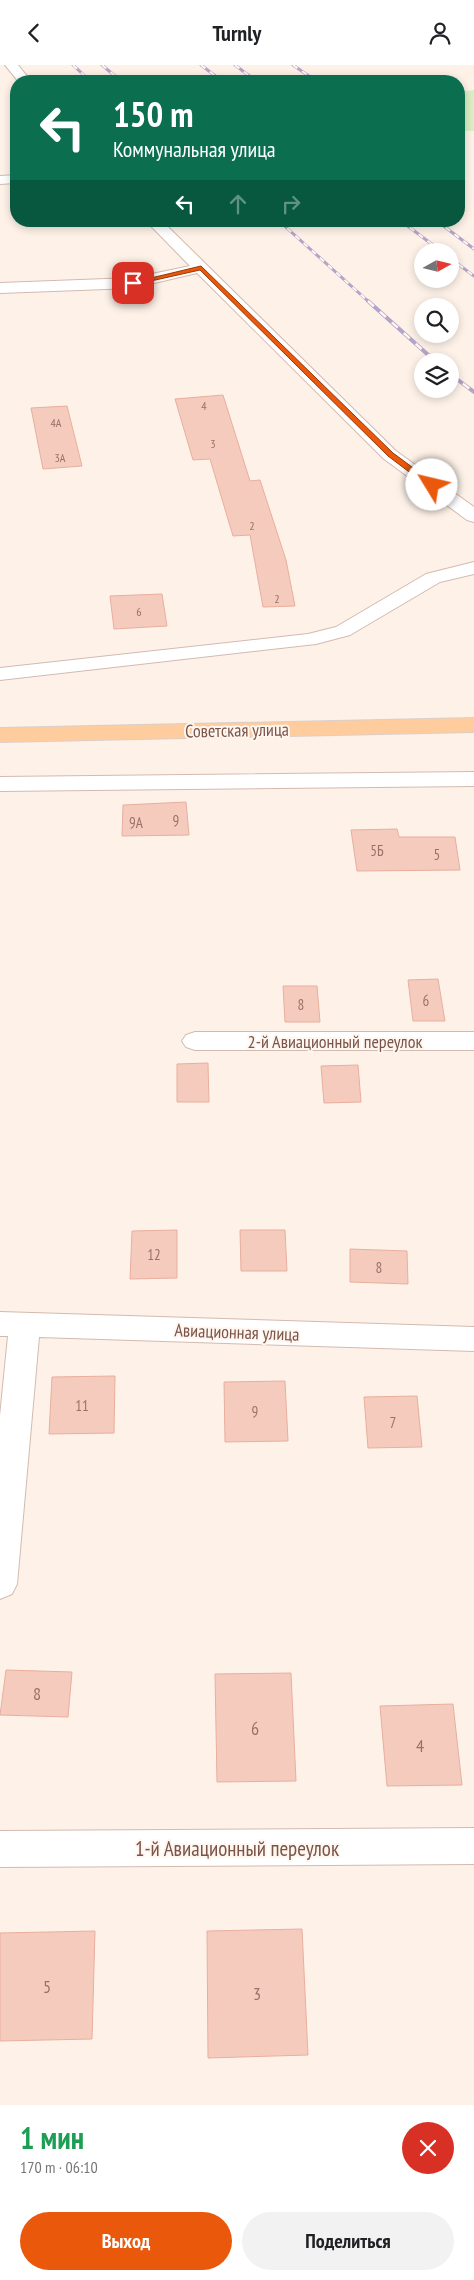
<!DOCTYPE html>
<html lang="ru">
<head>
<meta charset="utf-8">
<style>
  :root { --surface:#fff; --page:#f2f2f2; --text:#202124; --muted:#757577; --accent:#ea580c }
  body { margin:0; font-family:"PT Sans Narrow",sans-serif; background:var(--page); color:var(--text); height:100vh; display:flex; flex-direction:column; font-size:19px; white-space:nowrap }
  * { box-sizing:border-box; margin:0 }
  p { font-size:16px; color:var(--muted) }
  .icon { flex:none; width:28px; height:28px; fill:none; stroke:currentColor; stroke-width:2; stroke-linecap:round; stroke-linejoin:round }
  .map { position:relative; height:2040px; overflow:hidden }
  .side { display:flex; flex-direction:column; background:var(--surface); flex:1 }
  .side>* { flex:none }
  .top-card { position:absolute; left:10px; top:10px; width:455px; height:152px; border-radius:20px; box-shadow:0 2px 8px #0003; background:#0b6e4f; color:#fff; overflow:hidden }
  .needle { width:32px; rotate:82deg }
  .buttons { position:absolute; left:414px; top:178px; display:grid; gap:10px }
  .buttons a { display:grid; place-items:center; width:45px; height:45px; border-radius:50%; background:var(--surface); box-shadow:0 2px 8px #0003; font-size:25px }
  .pin { position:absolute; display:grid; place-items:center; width:42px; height:42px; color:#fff; margin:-21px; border-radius:10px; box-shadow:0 2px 8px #0006 }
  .me { position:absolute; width:55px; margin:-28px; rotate:306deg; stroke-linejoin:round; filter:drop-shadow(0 0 4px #0008) }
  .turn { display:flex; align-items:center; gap:18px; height:105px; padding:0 20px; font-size:22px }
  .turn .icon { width:65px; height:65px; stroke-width:2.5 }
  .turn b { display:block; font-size:35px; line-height:42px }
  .lanes { display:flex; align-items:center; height:48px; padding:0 20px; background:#0003; justify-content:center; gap:25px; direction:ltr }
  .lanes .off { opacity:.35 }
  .round { display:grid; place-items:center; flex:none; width:52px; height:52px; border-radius:26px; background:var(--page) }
  .head { display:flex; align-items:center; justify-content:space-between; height:85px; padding:0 20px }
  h1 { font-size:30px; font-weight:700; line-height:38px; color:#1e9e55 }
  .button { display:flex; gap:10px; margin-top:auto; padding:10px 20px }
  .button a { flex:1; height:58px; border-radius:30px; background:var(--accent); color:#fff; font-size:20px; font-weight:700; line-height:58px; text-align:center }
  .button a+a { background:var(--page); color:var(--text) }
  header { display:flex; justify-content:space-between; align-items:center; height:65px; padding:0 20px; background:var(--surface); font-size:22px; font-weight:700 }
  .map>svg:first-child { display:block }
  .green { fill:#dbedc4 }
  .building { fill:#f5cbbd; stroke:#e9ae9d }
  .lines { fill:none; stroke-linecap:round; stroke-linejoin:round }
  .street-casing { stroke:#d3baaf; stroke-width:2 }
  .primary-casing { stroke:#dacfcc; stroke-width:2 }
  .street { fill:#fff; fill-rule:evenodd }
  .primary { fill:#ffcc9d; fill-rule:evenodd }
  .rail-far1-casing { stroke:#b3a4c9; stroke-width:3 }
  .rail-casing { stroke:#b3a4c9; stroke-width:4 }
  .rail-far1 { stroke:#fff6ef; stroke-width:2; stroke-dasharray:5.5; stroke-linecap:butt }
  .rail { stroke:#fff6ef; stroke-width:2.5; stroke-dasharray:8; stroke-linecap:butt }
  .route { fill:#ea580c; stroke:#983908 }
  .labels { text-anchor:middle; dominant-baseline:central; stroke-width:4; stroke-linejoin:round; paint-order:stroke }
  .far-number-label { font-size:12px; fill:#997266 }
  .number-label { font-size:15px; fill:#997266 }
  .street-label { font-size:18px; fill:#7a5449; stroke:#fff6ef }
  .near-number-label { font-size:18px; fill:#997266 }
  .near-street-label { font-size:21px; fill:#7a5449; stroke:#fff6ef }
</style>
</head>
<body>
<header><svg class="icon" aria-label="back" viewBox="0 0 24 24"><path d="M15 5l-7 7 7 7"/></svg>Turnly<svg class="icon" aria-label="person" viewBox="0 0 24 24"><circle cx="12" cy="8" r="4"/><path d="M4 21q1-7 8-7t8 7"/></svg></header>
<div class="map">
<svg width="474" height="2040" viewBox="0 0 474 2040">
  <rect width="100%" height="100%" fill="#fef2e8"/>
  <path class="green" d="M474 25V66H459V27Z"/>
  <path class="building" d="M223 330 250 416 260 415 286 495 295 541 263 542 250 470 233 471 210 394 193 395 175 334Z
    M67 341 82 401 43 404 31 343Z
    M162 529 167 561 114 564 110 531Z
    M186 737 189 770 122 771 123 740Z
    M397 764 399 772H455L460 805 357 806 351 765Z
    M438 914 445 956H413L408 915Z
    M283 921H317L320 957H285Z
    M208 998 209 1037H177V999Z
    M358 1000 361 1037 324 1038 321 1001Z
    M177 1165V1213L130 1214 132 1166Z
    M240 1165H285L287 1206H241Z
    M350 1184 407 1186 408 1219 350 1217Z
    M115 1311 114 1368 49 1369 52 1312Z
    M285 1316 288 1376 225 1377 224 1317Z
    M417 1331 422 1382 368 1383 364 1332Z
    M6 1605 72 1607 68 1652 0 1650Z
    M291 1608 296 1716 217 1717 215 1609Z
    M453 1639 462 1720 387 1721 380 1641Z
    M302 1864 308 1990 208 1993 207 1866Z
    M95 1866 92 1974 0 1976V1868Z"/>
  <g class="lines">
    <g class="street-casing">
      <path id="street" d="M5 0H18L31 16H18Z
        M16 110V118L0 119V111Z
        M146 156H162L396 386 474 442V457L467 455 384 394 197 208 133 223 0 228V218L133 213 190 201Z
        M474 497V509L440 517 350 570 316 579 0 615V603L308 569 336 562 426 509Z
        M474 707V721L0 726V712Z
        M195 967H474V985H195L186 982 182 976 186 970Z
        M0 1247 474 1262V1286L39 1272 17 1519 12 1529 0 1534V1351L8 1271H0Z
        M474 1763V1799L0 1802V1766Z"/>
    </g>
    <g class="primary-casing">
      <path id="primary" d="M474 653V667L0 677V663Z"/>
    </g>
    <use href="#street" class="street"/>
    <use href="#primary" class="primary"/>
    <g class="rail-far1-casing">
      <path id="rail-far1" d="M73 0 88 14
        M102 0 121 16
        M201 0 222 16
        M235 0 256 16
        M293 0 316 16
        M279 156 369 237
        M401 156 441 186
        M437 156 474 184
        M450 193 474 211"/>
    </g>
    <g class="rail-casing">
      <path id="rail" d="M368 236 435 296
        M450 309 474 327"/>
    </g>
    <use href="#rail-far1" class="rail-far1"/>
    <use href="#rail" class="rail"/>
  </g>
  <path class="route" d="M201 201 393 388 435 419V422H429L388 391 200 205 133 220 130 218Z"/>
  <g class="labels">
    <g class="far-number-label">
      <text x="204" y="340">4</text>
      <text x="56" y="357">4А</text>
      <text x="213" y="378">3</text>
      <text x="60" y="392">3А</text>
      <text x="252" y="460">2</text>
      <text x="277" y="533">2</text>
      <text x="139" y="546">6</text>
    </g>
    <g class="number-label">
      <text x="176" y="755">9</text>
      <text x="136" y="757">9А</text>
      <text x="377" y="785">5Б</text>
      <text x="437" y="789">5</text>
      <text x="426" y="935">6</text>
      <text x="301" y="939">8</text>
      <text x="154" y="1189">12</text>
      <text x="379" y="1202">8</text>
      <text x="82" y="1340">11</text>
      <text x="255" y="1346">9</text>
      <text x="393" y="1357">7</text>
    </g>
    <g class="street-label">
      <text transform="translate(237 665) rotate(-1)">Советская улица</text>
      <text x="335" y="976">2-й Авиационный переулок</text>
      <text transform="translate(237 1267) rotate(2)">Авиационная улица</text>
    </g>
    <g class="near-number-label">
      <text x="37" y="1628">8</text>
      <text x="255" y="1663">6</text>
      <text x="420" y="1680">4</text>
      <text x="47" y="1921">5</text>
      <text x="257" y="1928">3</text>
    </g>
    <g class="near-street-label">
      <text x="237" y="1783">1-й Авиационный переулок</text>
    </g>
  </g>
</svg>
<div class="buttons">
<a><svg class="needle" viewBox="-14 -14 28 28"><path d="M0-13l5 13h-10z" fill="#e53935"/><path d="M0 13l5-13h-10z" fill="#757577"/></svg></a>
<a><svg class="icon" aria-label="search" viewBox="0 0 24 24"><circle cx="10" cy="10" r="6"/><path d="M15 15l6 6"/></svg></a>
<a><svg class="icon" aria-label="layers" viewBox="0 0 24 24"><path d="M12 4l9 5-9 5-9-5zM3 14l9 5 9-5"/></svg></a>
</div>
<div class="pin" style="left:133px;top:218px;background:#d93025"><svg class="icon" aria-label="arrive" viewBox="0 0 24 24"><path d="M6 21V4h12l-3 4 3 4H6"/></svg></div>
<svg class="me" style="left:432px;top:420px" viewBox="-20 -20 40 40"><circle r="19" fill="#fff"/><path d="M0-13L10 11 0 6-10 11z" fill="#ea580c"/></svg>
<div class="top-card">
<div class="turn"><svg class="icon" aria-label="left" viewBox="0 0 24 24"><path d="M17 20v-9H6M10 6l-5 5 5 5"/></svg><div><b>150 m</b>Коммунальная улица</div></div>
<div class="lanes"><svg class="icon" aria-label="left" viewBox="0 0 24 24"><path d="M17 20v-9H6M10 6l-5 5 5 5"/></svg><svg class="icon off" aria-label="ahead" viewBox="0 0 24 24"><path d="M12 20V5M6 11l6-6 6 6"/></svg><svg class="icon off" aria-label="right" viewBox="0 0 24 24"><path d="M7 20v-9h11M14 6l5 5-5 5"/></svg></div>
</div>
</div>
<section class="side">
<div class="head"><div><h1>1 мин</h1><p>170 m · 06:10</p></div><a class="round" style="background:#d93025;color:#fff"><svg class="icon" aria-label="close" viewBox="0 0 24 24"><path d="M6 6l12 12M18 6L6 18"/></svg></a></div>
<div class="button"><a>Выход</a><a>Поделиться</a></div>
</section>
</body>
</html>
